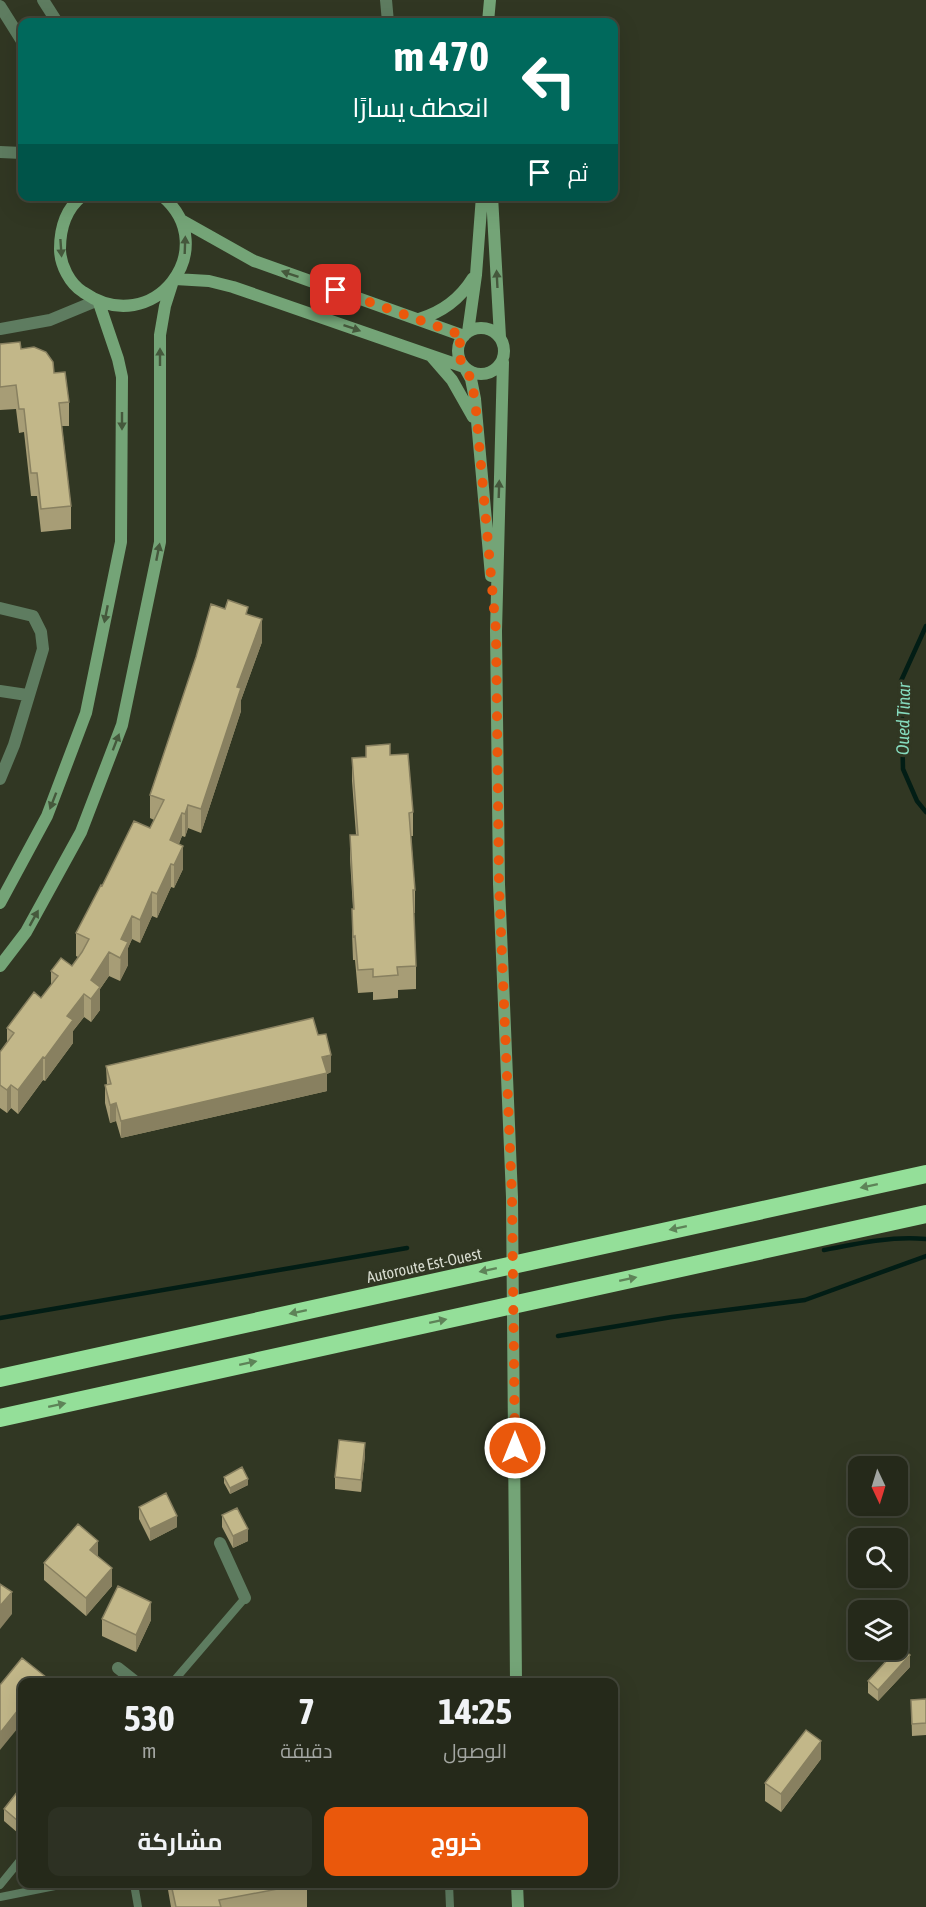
<!DOCTYPE html>
<html lang="ar">
<head>
<meta charset="utf-8">
<style>
  :root { --surface:#25291a; --page:#2d3123; --text:#f1f3f6; --muted:#a3a6a2; --line:#424539; --accent:#ea580c }
  body { margin:0; font-family:"Asap Condensed",Cairo,sans-serif; background:var(--page); color:var(--text); direction:rtl; height:100vh; display:flex; flex-direction:column; font-size:22px; white-space:nowrap }
  * { box-sizing:border-box; margin:0 }
  p { font-size:20px; color:var(--muted) }
  .icon { flex:none; width:33px; height:33px; fill:none; stroke:currentColor; stroke-width:2; stroke-linecap:round; stroke-linejoin:round }
  .map { position:relative; flex:1; overflow:hidden; direction:ltr }
  .details { position:absolute; left:18px; top:1678px; width:600px; height:210px; display:flex; flex-direction:column; background:var(--surface); border-radius:12px; box-shadow:0 6px 24px #0002,0 0 0 2px var(--line); direction:rtl }
  .details>* { flex:none }
  .guide { position:absolute; left:18px; top:18px; width:600px; height:183px; border-radius:12px; box-shadow:0 6px 24px #0002,0 0 0 2px var(--line); direction:rtl; background:#00695c; color:#fff; overflow:hidden }
  .needle { width:39px; rotate:176deg }
  .buttons { position:absolute; left:848px; top:1456px; display:grid; gap:12px }
  .buttons a { display:grid; place-items:center; width:60px; height:60px; border-radius:12px; background:var(--surface); box-shadow:0 6px 24px #0002,0 0 0 2px var(--line); font-size:30px }
  .pin { position:absolute; display:grid; place-items:center; width:51px; height:51px; color:#fff; margin:-26px; border-radius:12px; box-shadow:0 3px 9px #0006 }
  .me { position:absolute; width:66px; margin:-33px; rotate:0deg; stroke-linejoin:round; filter:drop-shadow(0 0 4px #0008) }
  .turn { display:flex; align-items:center; gap:21px; height:126px; padding:0 30px; font-size:27px }
  .turn .icon { width:78px; height:78px; stroke-width:2.5 }
  .turn b { display:block; font-size:42px; line-height:51px }
  .then { display:flex; align-items:center; height:57px; padding:0 30px; background:#0003; gap:12px; font-size:22px }
  .eta { display:flex; justify-content:space-evenly; align-items:center; height:102px; text-align:center }
  .eta b { font-size:36px; font-weight:700; line-height:42px }
  .action { display:flex; gap:12px; margin-top:auto; padding:12px 30px }
  .action a { flex:1; height:69px; border-radius:12px; background:var(--accent); color:#fff; font-size:24px; font-weight:700; line-height:69px; text-align:center }
  .action a+a { background:var(--page); color:var(--text) }
  .map>svg:first-child { display:block }
  .lines { fill:none; stroke-linecap:round; stroke-linejoin:round }
  .stream { stroke:#021d15; stroke-width:4.5 }
  .service { stroke:#5e7c60; stroke-width:8 }
  .minor { stroke:#5e7c60; stroke-width:12 }
  .secondary { stroke:#74a477; stroke-width:12 }
  .motorway { stroke:#94df99; stroke-width:18 }
  .wall { fill:#a79d76 }
  .shaded-wall { fill:#888060 }
  .building { fill:#c2b789; stroke:#888060; stroke-width:1.5 }
  .oneway { fill:#45583c }
  .oneway2 { fill:#5e8358 }
  .route { stroke:#ea580c; stroke-width:10; stroke-dasharray:0 18 }
  .labels { text-anchor:middle; dominant-baseline:central; stroke-width:6; stroke-linejoin:round; paint-order:stroke }
  .street-label { font-size:16px; fill:#d8dcd0; stroke:#313723 }
  .water-label { font-size:18px; font-style:italic; fill:#86dbbe; stroke:#313723 }
</style>
</head>
<body>
<div class="map">
<svg width="926" height="1907" viewBox="0 0 926 1907">
  <rect width="100%" height="100%" fill="#313723"/>
  <g class="lines">
    <path class="stream" d="M926 626 901 681 903 769 917 801 926 812
      M824 1250C859 1243 891 1236 926 1239
      M0 1318 407 1248
      M558 1336 672 1317 805 1300 926 1256"/>
    <path class="service" d="M172 1683 245 1598
      M134 1884 138 1907
      M449 1884 450 1907
      M0 1885 22 1858
      M0 1897 65 1884"/>
    <path class="minor" d="M43 0 57 22
      M386 0 388 22
      M0 6 22 41
      M0 152 22 153
      M0 329 50 320 96 301
      M0 608 33 616 41 632 43 649 14 745 0 779
      M0 691 27 695
      M220 1543 245 1598
      M118 1668 137 1683"/>
    <path class="secondary" d="M488 22 490 0
      M82 196C66 209 60 229 60 249 60 265 70 284 83 292 153 341 224 248 162 196
      M492 196 500 337
      M181 220 254 261 464 336
      M175 279 209 281 233 287 464 367
      M419 319C443 312 460 299 473 278
      M458 351a23 23 0 1 1 46 0a23 23 0 1 1-46 0Z
      M468 332 476 275 482 196
      M432 357 452 380 473 417
      M503 362 496 631 499 884 512 1197 516 1683
      M466 370 471 379 475 399 491 576
      M0 903 47 816 86 713 121 542 122 377 118 359 99 303
      M0 966 26 932 81 832 122 725 160 542V335L165 306 172 284
      M517 1884 518 1907"/>
    <path class="motorway" d="M0 1378 926 1174
      M0 1418 926 1214"/>
  </g>
  <path class="wall" d="M0 344 21 349 54 373 69 402V426H62L71 506V529L41 532 37 496H31L24 432 19 433 16 409 0 410Z
    M225 609 248 614 262 642 241 700V711L201 833 188 828 185 837 182 836 179 844 183 869 174 888 171 887 157 918 152 916 140 943 132 939 128 948V965L120 981 109 976 100 989V1010L91 1022 84 1017 73 1031V1043L45 1081 43 1080 18 1114 11 1108 7 1113 0 1108V1052L7 1042V1028L41 998 51 985V971L72 966 78 957 76 956V933L102 886 150 828 154 820 150 818V795Z
    M366 746 390 755 413 812V836H411L415 890V913H414L416 966V989L398 990V998L373 1000V992L358 993 355 960H353L352 933V909H353L350 859V835H356L352 781V758L366 757Z
    M318 1035 331 1072 327 1074V1091L121 1138 116 1121 110 1123 105 1103V1085H107L106 1066Z
    M365 1455 361 1492 335 1489V1477Z
    M224 1477 248 1485 230 1494 224 1483Z
    M139 1507 177 1527 150 1541 139 1519Z
    M222 1515 248 1541 233 1548 222 1527Z
    M98 1556 112 1586 86 1616 44 1580V1563Z
    M102 1619 151 1620 136 1652 102 1636Z
    M910 1667 878 1701 868 1693V1681Z
    M926 1699V1735L912 1736 911 1700Z
    M821 1759 781 1812 765 1801V1783Z
    M22 1786 18 1833 4 1821V1809Z
    M167 1884H307V1907H171Z"/>
  <path class="shaded-wall" d="M262 619V642L241 700V711L201 833V809L237 687Z
    M188 805V828L185 837V814Z
    M182 813V836L170 863V840Z
    M183 846V869L174 888V865Z
    M171 864V887L157 918V894Z
    M152 892V916L140 943V920Z
    M132 916V939L128 948V965L120 981 121 939Z
    M109 952V976L100 989V1010L91 1022V980Z
    M84 994V1017L73 1031V1043L45 1081V1058L67 1016Z
    M331 1055V1072L327 1074V1091L121 1138V1121Z
    M43 1057V1080L18 1114V1090Z
    M11 1085V1108L7 1113V1090Z
    M116 1103V1121L110 1123V1105Z
    M365 1443V1455L361 1492V1480Z
    M248 1479V1485L230 1494V1488Z
    M177 1516V1527L150 1541V1529Z
    M248 1529V1541L233 1548V1536Z
    M98 1541V1558L90 1550Z
    M112 1568V1586L86 1616V1598Z
    M12 1592V1614L0 1629V1606Z
    M151 1602V1620L136 1652V1635Z
    M910 1655V1667L878 1701V1690Z
    M46 1677V1683H41Z
    M22 1705V1723L0 1750V1733Z
    M821 1741V1759L781 1812V1794Z
    M22 1816V1828L18 1833V1821Z"/>
  <path class="building" d="M20 342 21 349 34 347 46 352 53 362 54 373 65 372 69 402 59 403 71 506 41 509 37 473H31L24 409H19L16 385 0 387V344Z
    M228 600 248 607 246 614 262 619 237 687 241 688 201 809 188 805 185 814 182 813 170 840 183 846 174 865 171 864 157 894 152 892 140 920 132 916 121 939 128 942 120 958 109 952 91 980 100 987 91 999 84 994 67 1016 73 1020 45 1058 43 1057 18 1090 11 1085 7 1090 0 1085V1052L14 1033 7 1028 34 992 41 998 58 976 51 971 61 958 72 966 82 952 89 939 76 933 101 885 102 886 134 821 150 828 164 800 150 795 196 657 211 604 225 609Z
    M390 744V755L408 754 413 812 409 813 415 890H413L416 966 397 967 398 975 373 977V969L358 970 355 936 353 937 352 909H354L350 835H358L352 758 366 757V746Z
    M313 1018 318 1035 326 1034 331 1055 322 1057 327 1073 121 1121 116 1103 110 1105 105 1085 111 1084 106 1066Z
    M339 1440 365 1443 361 1480 335 1477Z
    M242 1467 248 1479 230 1488 224 1477Z
    M166 1493 177 1516 150 1529 139 1507Z
    M237 1508 248 1529 233 1536 222 1515Z
    M78 1524 98 1541 90 1550 112 1568 86 1598 44 1563Z
    M0 1584 12 1592 0 1606Z
    M118 1586 151 1602 136 1635 102 1619Z
    M900 1646 910 1655 878 1690 868 1681Z
    M22 1658 46 1677 41 1683H22V1705L0 1733V1685Z
    M926 1699V1723L912 1724 911 1700Z
    M806 1730 821 1741 781 1794 765 1783Z
    M22 1786V1816L18 1821 4 1809Z
    M171 1884H304L219 1900 221 1907H176Z"/>
  <defs><path id="oneway-solid" d="M-6-.8H1V-3.2L6.5 0L1 3.2V.8H-6Z" transform="scale(1.5)"/></defs>
  <g class="oneway">
    <use href="#oneway-solid" transform="translate(185 245) rotate(-88)"/>
    <use href="#oneway-solid" transform="translate(61 248) rotate(86)"/>
    <use href="#oneway-solid" transform="translate(290 274) rotate(-161)"/>
    <use href="#oneway-solid" transform="translate(497 279) rotate(-93)"/>
    <use href="#oneway-solid" transform="translate(352 328) rotate(19)"/>
    <use href="#oneway-solid" transform="translate(160 357) rotate(-90)"/>
    <use href="#oneway-solid" transform="translate(122 421) rotate(90)"/>
    <use href="#oneway-solid" transform="translate(499 489) rotate(-88)"/>
    <use href="#oneway-solid" transform="translate(158 552) rotate(-79)"/>
    <use href="#oneway-solid" transform="translate(106 614) rotate(101)"/>
    <use href="#oneway-solid" transform="translate(116 742) rotate(-69)"/>
    <use href="#oneway-solid" transform="translate(53 801) rotate(111)"/>
    <use href="#oneway-solid" transform="translate(34 918) rotate(-61)"/>
  </g>
  <g class="oneway2">
    <use href="#oneway-solid" transform="translate(869 1186) rotate(168)"/>
    <use href="#oneway-solid" transform="translate(678 1228) rotate(168)"/>
    <use href="#oneway-solid" transform="translate(488 1270) rotate(168)"/>
    <use href="#oneway-solid" transform="translate(628 1279) rotate(-12)"/>
    <use href="#oneway-solid" transform="translate(298 1312) rotate(168)"/>
    <use href="#oneway-solid" transform="translate(438 1321) rotate(-12)"/>
    <use href="#oneway-solid" transform="translate(248 1363) rotate(-12)"/>
    <use href="#oneway-solid" transform="translate(57 1405) rotate(-12)"/>
  </g>
  <g class="lines">
    <path class="route" d="M336 290 464 336C451 354 462 359 469 375 472 383 473 391 475 399L496 631 499 884 512 1197 515 1448"/>
  </g>
  <g class="labels">
    <g class="street-label">
      <text transform="translate(424 1265) rotate(-12)">Autoroute Est-Ouest</text>
    </g>
    <g class="water-label">
      <text transform="translate(903 719) rotate(-89)">Oued Tinar</text>
    </g>
  </g>
</svg>
<div class="buttons">
<a><svg class="needle" viewBox="-14 -14 28 28"><path d="M0-13l5 13h-10z" fill="#e53935"/><path d="M0 13l5-13h-10z" fill="#a3a6a2"/></svg></a>
<a><svg class="icon" aria-label="search" viewBox="0 0 24 24"><circle cx="10" cy="10" r="6"/><path d="M15 15l6 6"/></svg></a>
<a><svg class="icon" aria-label="layers" viewBox="0 0 24 24"><path d="M12 4l9 5-9 5-9-5zM3 14l9 5 9-5"/></svg></a>
</div>
<div class="pin" style="left:336px;top:290px;background:#d93025"><svg class="icon" aria-label="arrive" viewBox="0 0 24 24"><path d="M6 21V4h12l-3 4 3 4H6"/></svg></div>
<svg class="me" style="left:515px;top:1448px" viewBox="-20 -20 40 40"><circle r="17" fill="#ea580c" stroke="#fff" stroke-width="3"/><path d="M0-11L8 9 0 5-8 9z" fill="#fff"/></svg>
<div class="guide">
<div class="turn"><svg class="icon" aria-label="left" viewBox="0 0 24 24"><path d="M17 20v-9H6M10 6l-5 5 5 5"/></svg><div><b>470 m</b>انعطف يسارًا</div></div>
<div class="then">ثم<svg class="icon" aria-label="arrive" viewBox="0 0 24 24"><path d="M6 21V4h12l-3 4 3 4H6"/></svg></div>
</div>
<section class="details">
<div class="eta">
<div><b>14:25</b><p>الوصول</p></div>
<div><b>7</b><p>دقيقة</p></div>
<div><b>530</b><p>m</p></div>
</div>
<div class="action"><a>خروج</a><a>مشاركة</a></div>
</section>
</div>
</body>
</html>
